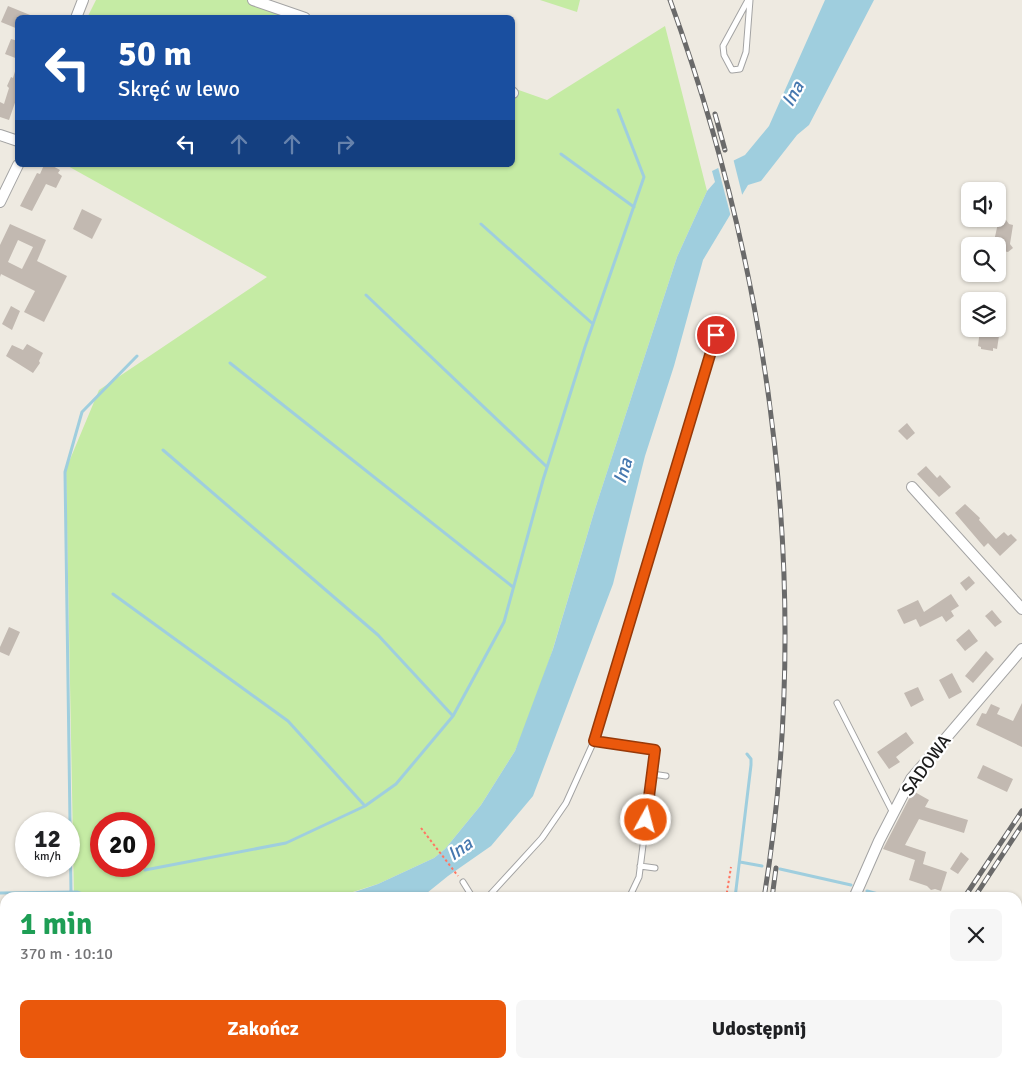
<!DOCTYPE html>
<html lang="pl">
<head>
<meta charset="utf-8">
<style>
  :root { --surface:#fff; --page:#f6f6f6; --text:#202124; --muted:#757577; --accent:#ea580c }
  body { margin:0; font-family:Signika,sans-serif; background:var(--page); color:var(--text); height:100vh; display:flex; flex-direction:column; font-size:19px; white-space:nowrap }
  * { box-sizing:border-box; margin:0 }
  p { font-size:16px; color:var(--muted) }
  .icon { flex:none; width:28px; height:28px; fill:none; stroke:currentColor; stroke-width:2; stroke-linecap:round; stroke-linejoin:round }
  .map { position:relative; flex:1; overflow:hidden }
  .sheet { position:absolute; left:0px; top:892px; width:1022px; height:176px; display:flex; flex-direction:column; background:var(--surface); border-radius:15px 15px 0 0; box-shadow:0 1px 4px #0004 }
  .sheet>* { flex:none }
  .guide { position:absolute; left:15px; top:15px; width:500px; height:152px; border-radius:8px; box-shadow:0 1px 4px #0004; background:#1a4fa0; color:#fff; overflow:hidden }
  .tools { position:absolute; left:961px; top:182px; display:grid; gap:10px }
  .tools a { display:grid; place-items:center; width:45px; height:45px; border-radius:8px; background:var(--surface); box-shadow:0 1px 4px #0004; font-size:25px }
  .speed { position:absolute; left:15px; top:812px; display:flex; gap:10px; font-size:25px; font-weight:700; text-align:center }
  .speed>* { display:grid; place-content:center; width:65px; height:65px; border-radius:50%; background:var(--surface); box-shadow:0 1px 4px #0004; line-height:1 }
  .speed small { font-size:12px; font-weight:400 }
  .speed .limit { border:8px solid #d22; background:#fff; color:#111 }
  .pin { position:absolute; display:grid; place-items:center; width:42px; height:42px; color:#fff; margin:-21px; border:2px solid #fff; border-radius:50%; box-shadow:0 1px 5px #0007 }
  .me { position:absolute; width:55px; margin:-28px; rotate:7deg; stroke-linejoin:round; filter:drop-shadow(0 0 4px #0008) }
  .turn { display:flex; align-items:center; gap:18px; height:105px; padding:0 20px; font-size:22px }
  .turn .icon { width:65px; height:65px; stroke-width:2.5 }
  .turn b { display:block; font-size:35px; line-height:42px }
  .lanes { display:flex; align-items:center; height:48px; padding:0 20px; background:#0003; justify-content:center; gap:25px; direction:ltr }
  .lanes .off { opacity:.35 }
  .round { display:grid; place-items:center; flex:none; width:52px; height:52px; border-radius:8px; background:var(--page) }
  .head { display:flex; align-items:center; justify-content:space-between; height:85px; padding:0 20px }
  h1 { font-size:30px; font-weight:700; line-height:38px; color:#1e9e55 }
  .button { display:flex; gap:10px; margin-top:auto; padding:10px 20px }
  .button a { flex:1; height:58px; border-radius:8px; background:var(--accent); color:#fff; font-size:20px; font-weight:700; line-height:58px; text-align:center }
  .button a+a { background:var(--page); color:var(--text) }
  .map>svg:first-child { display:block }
  .grass { fill:#c5eba4; fill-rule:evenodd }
  .water { fill:#9fcede }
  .pier { fill:#eeeae1 }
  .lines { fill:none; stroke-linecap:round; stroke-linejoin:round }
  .stream { stroke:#9fcede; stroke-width:3 }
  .building { fill:#c2b9b1; fill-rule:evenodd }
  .lane-casing { stroke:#a3a3a3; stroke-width:7 }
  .street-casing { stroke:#a3a3a3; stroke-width:12 }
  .secondary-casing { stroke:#667601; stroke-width:17 }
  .path { stroke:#ff7662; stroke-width:2; stroke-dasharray:2.5 2.5; stroke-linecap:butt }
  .lane { stroke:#fff; stroke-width:5 }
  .street { stroke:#fff; stroke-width:10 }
  .secondary { stroke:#f6fcb2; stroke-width:15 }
  .rail-casing { stroke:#6a6a6a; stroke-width:5 }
  .rail { stroke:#fff; stroke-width:3; stroke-dasharray:9; stroke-linecap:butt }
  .route-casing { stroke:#983908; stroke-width:12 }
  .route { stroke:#ea580c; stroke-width:9 }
  .labels { text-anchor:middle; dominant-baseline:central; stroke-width:4.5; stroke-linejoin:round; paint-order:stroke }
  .street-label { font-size:18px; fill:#1c1c1c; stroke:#fff }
  .water-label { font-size:19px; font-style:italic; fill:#4678af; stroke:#fff }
</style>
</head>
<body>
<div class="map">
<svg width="1022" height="1068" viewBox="0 0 1022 1068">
  <rect width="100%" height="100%" fill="#eeeae1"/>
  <path class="grass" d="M96 0H257L308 18H87Z
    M540 0H580L577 12Z
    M665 26 707 191 677 257 595 509 552 652 528 721 515 751 481 805 445 849 434 858 378 884 337 897H74L66 469 99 390 267 277 66 165H512L513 88 547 100ZM101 824H144V866H101Z
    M758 1064H841L838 1068H751Z
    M864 1064H940L934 1068H861Z"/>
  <path class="water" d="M825 0H874L809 125 797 135 761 181 748 185 703 260 674 366 645 456 613 584 533 796 491 846 448 876 422 897 337 898 378 884 434 858 445 849 481 805 515 751 553 649 595 509 677 257 707 191 715 182 712 171 745 155 769 126Z"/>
  <path class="pier" d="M733 158 743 198 731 217 718 167Z"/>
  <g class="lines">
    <path class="stream" d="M561 154 634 207
      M481 224 593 324
      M366 295 547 467
      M230 363 513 587
      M163 450 378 635 453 716
      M113 594 288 721 365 806
      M740 862 762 866
      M780 869 851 885
      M145 870 286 843 365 806 396 784 453 716 504 622 543 480 585 347 644 177 618 110
      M867 891 893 898
      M71 892 65 472 82 412 137 356
      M0 893 77 892 93 898
      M735 898 751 765V759L747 754"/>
  </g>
  <path class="building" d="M8 6 35 17V18H18V29L1 22Z
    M11 39 18 41V59L5 54Z
    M16 68H18V94L9 120 0 117V102L4 104 9 88 7 86 11 77 13 78Z
    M44 165H51L60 170 58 173 62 176 56 188 46 184 32 211 20 206 37 173 40 174Z
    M82 209 102 219 92 239 73 229Z
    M1006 220 1009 224 1013 225 1010 244 1013 248 1008 252 998 250V246H993L998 223H1002Z
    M10 224 46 240 37 261 67 276 44 322 24 312 35 291 1 274 0 277V245ZM18 240 33 247 22 269 8 262Z
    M11 306 20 311 12 330 2 324Z
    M980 329H1000L997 349 993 348V351L981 349V347L978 346Z
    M27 344 43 353 39 361 40 363 33 373 6 356 12 345 23 350Z
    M907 423 915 433 907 440 898 431Z
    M926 466 937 478 940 475 951 487 939 497 917 474Z
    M965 504 980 518 979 520 996 539 1004 532 1008 536 1011 534 1017 540 1000 556 988 543 984 547 955 513Z
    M969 576 975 583 966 591 960 583Z
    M951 594 959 606 951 611 954 616 946 622 942 616 920 627 916 619 904 624 897 610 918 600 924 612Z
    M992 610 1002 622 995 627 985 616Z
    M9 627 20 632 9 656 0 652V647Z
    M969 629 978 641 965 651 956 640Z
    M986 651 994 659 973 683 965 676Z
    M952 673 962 692 949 699 939 680Z
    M918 687 924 700 911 707 904 693Z
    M1022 703V747L976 725 982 713 986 714 991 704 1000 708 997 714 1013 721Z
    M906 732 914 743 896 757 900 762 889 769 877 752Z
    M983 765 1013 779 1007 792 977 778Z
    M913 791 929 800 925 807 968 820 964 833 919 819 905 845 926 852 923 864 947 872 941 891 935 889 931 890 927 886 909 880 915 860 883 849Z
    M961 852 969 859 958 874 950 869Z"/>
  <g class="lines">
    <g class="lane-casing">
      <path id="lane" d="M748 0 723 46 724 55 732 70 740 69 746 52 750 0
        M837 703 893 813
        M594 741 716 335
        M652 774 666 776
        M646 820 661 822
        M640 866 655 868
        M463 882 473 898
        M487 898 542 838 566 803 594 741 655 750 639 877 629 898
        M591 1064 594 1068
        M648 1064 653 1068
        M487 1068 492 1064
        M558 1068 562 1064
        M601 1068 603 1064"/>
    </g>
    <g class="street-casing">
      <path id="street" d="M253 0 305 18
        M76 18 83 0
        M512 92 513 93
        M0 135 18 141
        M0 202 18 165
        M912 487 1022 609
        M854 898 879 841 911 779 1022 649
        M1018 977 1022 988
        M86 1068 88 1064
        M1021 1068 1022 1067"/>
    </g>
    <g class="secondary-casing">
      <path id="secondary" d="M1018 938 1022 935
        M1018 973 1022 976
        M742 1068 748 1064"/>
    </g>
    <path class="path" d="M421 828 458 876
      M726 898 731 867
      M693 1068 695 1064"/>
    <use href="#lane" class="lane"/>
    <use href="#street" class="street"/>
    <use href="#secondary" class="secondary"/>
    <g class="rail-casing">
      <path id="rail" d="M670 0C774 286 813 596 764 898
        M715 114 725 150
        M772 898 776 868
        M964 898 1022 811
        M974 898 1022 825
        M1018 1020 1022 1017
        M728 1068 729 1064
        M846 1068 849 1064
        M856 1068 859 1064
        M940 1068 947 1064"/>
    </g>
    <use href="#rail" class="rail"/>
  </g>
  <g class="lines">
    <g class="route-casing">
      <path id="route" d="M646 820 655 750 594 741 716 335"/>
    </g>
    <use href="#route" class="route"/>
  </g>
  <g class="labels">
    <g class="street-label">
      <text transform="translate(926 765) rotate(-54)">SADOWA</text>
    </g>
    <g class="water-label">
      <text transform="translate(793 94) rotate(-61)">Ina</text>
      <text transform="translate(623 471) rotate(-73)">Ina</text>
      <text transform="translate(460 849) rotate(-35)">Ina</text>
    </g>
  </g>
</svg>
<div class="tools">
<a><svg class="icon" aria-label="sound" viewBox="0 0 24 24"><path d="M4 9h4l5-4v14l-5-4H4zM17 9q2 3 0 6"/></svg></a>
<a><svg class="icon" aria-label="search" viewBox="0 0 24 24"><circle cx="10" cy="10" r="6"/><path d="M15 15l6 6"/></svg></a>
<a><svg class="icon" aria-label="layers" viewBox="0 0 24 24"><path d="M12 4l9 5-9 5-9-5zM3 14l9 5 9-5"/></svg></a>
</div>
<div class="speed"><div>12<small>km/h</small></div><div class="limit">20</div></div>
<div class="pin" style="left:716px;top:335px;background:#d93025"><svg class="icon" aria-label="arrive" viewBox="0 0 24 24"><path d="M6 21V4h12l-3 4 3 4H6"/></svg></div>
<svg class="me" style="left:646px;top:820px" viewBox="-20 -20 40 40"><circle r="17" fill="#ea580c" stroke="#fff" stroke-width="3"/><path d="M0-11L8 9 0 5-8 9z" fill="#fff"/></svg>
<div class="guide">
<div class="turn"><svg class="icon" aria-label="left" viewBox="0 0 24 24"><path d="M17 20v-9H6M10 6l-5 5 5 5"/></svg><div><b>50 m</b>Skręć w lewo</div></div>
<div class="lanes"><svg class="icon" aria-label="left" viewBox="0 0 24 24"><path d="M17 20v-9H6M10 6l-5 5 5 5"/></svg><svg class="icon off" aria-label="ahead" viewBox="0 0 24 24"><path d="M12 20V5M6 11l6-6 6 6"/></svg><svg class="icon off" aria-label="ahead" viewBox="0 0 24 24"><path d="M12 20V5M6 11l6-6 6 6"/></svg><svg class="icon off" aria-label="right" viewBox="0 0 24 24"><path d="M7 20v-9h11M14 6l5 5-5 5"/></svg></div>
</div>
<section class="sheet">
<div class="head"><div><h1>1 min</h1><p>370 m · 10:10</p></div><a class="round"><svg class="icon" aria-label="close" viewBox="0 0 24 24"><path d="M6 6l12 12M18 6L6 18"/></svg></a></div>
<div class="button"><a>Zakończ</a><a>Udostępnij</a></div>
</section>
</div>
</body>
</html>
